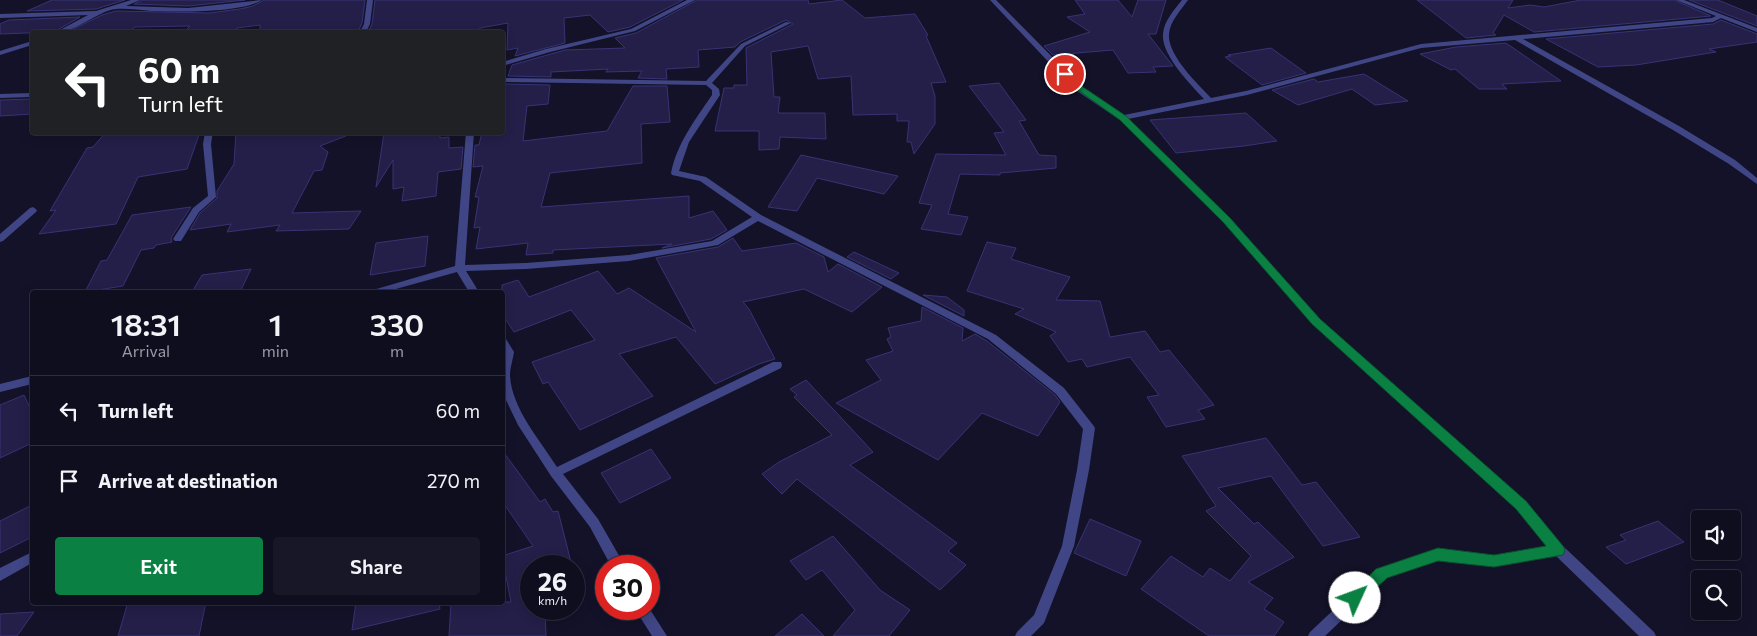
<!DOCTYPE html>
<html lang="en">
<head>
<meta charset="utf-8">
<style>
  :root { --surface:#0e0e1f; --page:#171728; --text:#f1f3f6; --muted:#9b9ca4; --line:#2e2e3d; --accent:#0b8043 }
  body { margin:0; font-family:Commissioner,sans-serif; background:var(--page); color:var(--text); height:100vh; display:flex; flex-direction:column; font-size:19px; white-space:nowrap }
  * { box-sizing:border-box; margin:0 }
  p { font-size:16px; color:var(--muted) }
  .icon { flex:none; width:28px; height:28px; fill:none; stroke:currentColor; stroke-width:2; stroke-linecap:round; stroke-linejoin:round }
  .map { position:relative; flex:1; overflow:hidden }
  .side { position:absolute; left:30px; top:290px; width:475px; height:315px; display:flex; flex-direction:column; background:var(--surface); border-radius:5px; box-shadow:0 2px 12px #0003,0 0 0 1px var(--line) }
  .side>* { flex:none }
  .hud { position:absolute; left:30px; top:30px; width:475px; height:105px; border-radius:5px; box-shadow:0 2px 12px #0003,0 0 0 1px var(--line); background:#202124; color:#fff; overflow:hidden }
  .buttons { position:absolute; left:1691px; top:510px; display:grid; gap:10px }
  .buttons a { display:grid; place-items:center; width:50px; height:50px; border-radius:5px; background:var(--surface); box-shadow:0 2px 12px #0003,0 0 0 1px var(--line); font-size:25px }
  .speed { position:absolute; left:520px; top:555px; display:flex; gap:10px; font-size:25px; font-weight:700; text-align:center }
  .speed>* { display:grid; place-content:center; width:65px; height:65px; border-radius:50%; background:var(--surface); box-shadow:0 2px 12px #0003,0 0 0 1px var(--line); line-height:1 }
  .speed small { font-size:12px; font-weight:400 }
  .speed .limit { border:8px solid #d22; background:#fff; color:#111 }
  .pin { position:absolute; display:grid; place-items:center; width:42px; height:42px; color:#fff; margin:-21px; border:2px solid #fff; border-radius:50%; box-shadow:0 1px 5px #0007 }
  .me { position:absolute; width:55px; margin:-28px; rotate:47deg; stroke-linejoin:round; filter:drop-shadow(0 0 4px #0008) }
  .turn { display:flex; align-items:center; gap:18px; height:105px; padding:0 25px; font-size:22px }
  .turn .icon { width:65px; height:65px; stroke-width:2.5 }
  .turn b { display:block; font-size:35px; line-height:42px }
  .eta { display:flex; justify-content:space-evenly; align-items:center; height:85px; text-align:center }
  .eta b { font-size:30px; font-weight:600; line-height:35px }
  .button { display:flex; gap:10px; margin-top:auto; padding:10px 25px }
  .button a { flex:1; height:58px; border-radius:5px; background:var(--accent); color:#fff; font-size:20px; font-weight:600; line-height:58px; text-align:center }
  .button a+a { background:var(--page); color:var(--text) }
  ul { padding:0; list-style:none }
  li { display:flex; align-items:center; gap:15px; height:70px; padding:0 25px; border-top:1px solid var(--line) }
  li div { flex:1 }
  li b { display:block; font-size:19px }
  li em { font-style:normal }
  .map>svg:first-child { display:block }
  .building { fill:#231f49; stroke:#383374 }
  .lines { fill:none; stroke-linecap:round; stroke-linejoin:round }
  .minor { fill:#404685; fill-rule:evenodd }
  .route { fill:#0b8043; stroke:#07532c }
</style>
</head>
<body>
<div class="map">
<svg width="1757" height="636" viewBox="0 0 1757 636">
  <rect width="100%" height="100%" fill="#131229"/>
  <path class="building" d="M52 0H125L96 9 27 11Z
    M142 0H245L188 6 134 4Z
    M264 0H365L362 23 358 32H260V25L237 28 233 32H184L190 26 135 27 129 32H67L102 15 116 11 209 13 240 9 253 6Z
    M375 0H683L630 27 608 32 590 15 564 18 565 43 515 56 518 48 507 50 508 23 480 28 479 30 368 32 372 24Z
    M697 0H808L809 4 842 0 865 18 915 14 928 35 926 36 946 82 931 83 935 96V124L914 154 911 142H907L909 121H897V114L853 115 851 76 818 79 808 46 771 52 774 97H780L778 113H825L826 139 780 137 779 149 759 150V131H715L724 88H734V85H747L746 48 793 24 786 20 740 42 735 47 698 50 699 67 666 69 667 79 638 78 642 71 606 72 608 69 551 72V77L508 76 512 65 565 50 625 48 615 38 636 33Z
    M1075 0H1118L1132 17 1138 0H1166L1156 34H1148L1173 66 1153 67 1156 72 1128 73 1113 50 1053 55 1044 46 1090 32 1067 17 1085 14Z
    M1417 0H1513L1508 8 1530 5 1544 7 1581 0H1674L1711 16 1534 32 1504 15 1493 33 1496 35 1466 38Z
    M1689 0H1718L1757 16V26Z
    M80 17 54 32 0 34V24L9 20Z
    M1721 20 1757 34V42L1709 49 1716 52 1636 65 1598 67 1546 39 1713 24Z
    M1506 43 1561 81 1502 84 1507 89H1479L1455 69 1451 70 1420 54 1456 47Z
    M1271 48 1306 73 1262 85 1225 57 1231 56 1228 55Z
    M1364 74 1408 101 1375 105 1352 89 1298 105 1272 90 1314 79 1318 82Z
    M999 83 1026 120 1019 121 1039 155 1056 156V168L1000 173V175L960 174 948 214 968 217 961 235 921 229 932 205 919 203 936 154 1006 155 994 133 1004 132 969 86Z
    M505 84 550 85 548 104 527 106 523 141 607 131 633 86H667L670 122 641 124 642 163 550 173 541 207 689 196V218L713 211 727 230 711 239 662 248 672 244 553 250V253L526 255 528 243 476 249 480 227 474 228 479 197H475L483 166 473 167 475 145H479L482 132H502V85Z
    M32 99V114L0 116V100Z
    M1246 113 1277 141 1244 146 1176 153 1150 120Z
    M106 132H200L187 169 138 177 116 224 39 234 56 210 50 211 87 148 93 147Z
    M236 132H350L351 134 320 146 328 152 322 170 314 171 292 213 361 211 349 229 276 231 280 225 227 232 231 224 190 230 200 213 217 198V191L234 164Z
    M384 132H440V138L449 137V148L463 147 461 169 438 172 436 196 402 201 404 187 393 189V160L376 187Z
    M801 155 838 163 898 176 884 194 817 178 797 211 768 207Z
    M191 207 171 238 172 242 156 245 154 248 141 250 123 286 85 292 101 261 107 260 132 215Z
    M428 236 425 266 370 275 376 243Z
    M733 238 742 251 796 243 824 257 828 272 838 264 882 287 852 312 804 289 743 302 749 309 775 359 759 364 715 384 676 337 619 354 653 396 580 430 548 382 543 384 532 362 595 340 571 310 514 332 502 314V285L518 280 529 297 598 271 617 294 629 288 696 332 656 258 718 247Z
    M987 242 1016 248 1011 259 1070 277 1056 300 1100 301 1110 337 1145 331 1160 352 1169 350 1214 405 1198 410 1205 419 1166 427 1147 397 1159 395 1130 357 1087 367 1082 359 1068 362 1050 336 1056 332 1015 314 1024 309 967 291Z
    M854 252 899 273 891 279 847 257Z
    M251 269 240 292H192L202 275Z
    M923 295 947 297 964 310V316Z
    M922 307 963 328 962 341 975 334 987 341 1055 395 1060 402 1038 436 982 413 938 460 836 403 881 380 866 360 893 351 887 339 891 337 888 328 921 321Z
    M806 380 873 452 850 465 957 543 948 551 966 565 940 590 797 479 782 494 762 474 779 462 832 435 794 397 797 395 790 389Z
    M24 395 32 412V443L0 458V405Z
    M1266 438 1302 485 1316 482 1360 537 1323 546 1271 476 1218 488 1254 524 1258 522 1294 557 1248 582 1273 598 1264 609 1284 622 1274 636H1209L1141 589 1171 556 1203 577 1210 568 1230 581 1251 556 1206 511 1216 506 1182 456Z
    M651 449 671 478 620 503 601 473Z
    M502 450 540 502 545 499 553 512 558 511 572 566H531V609H545L546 636H449L451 602H511L502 556 533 546 502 501Z
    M32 505V537L0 553V521Z
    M1090 519 1141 541 1126 576 1074 553Z
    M1658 521 1684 542 1626 564 1606 547 1626 540 1620 535Z
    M833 536 880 590 910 610 889 636H833L855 610 822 570 806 580 790 561Z
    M128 602H206L199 636H118Z
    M356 602H439L440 609 352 630Z
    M34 612 17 636H0V614Z
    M802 614 824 636H775Z"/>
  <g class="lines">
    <path class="minor" d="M131 0H140L126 6 188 8 262 0C241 13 177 12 151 11 140 10 127 8 116 9 97 11 74 34 56 32L88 15 0 18V14L96 11Z
      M367 0H373L370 24 366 32H360L364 24Z
      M687 0H695L635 31 550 52 502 66V62L546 49 631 29Z
      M990 0H996L1080 85 1124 115 1204 99C1191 85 1161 55 1163 34 1164 21 1174 10 1182 0H1188C1181 10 1170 21 1169 34 1167 55 1198 84 1211 98L1246 91 1421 44 1712 18 1716 16 1676 0H1684L1757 28V32L1721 18 1713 22 1523 39 1679 126 1735 160 1757 178V184L1729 164 1673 130 1515 40 1421 48 1247 95 1128 119 1230 218 1320 319 1525 502 1563 546 1654 632 1656 636H1639L1556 556 1494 566 1438 559 1387 577 1325 636H1308L1310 632 1377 569 1438 549 1494 556 1547 546 1517 508 1312 323 1224 222 1120 120 1074 89Z
      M786 22 791 23 745 46 712 83 719 89 720 95 689 142 679 171 706 177 761 215 996 335 1064 388 1093 425 1095 428 1089 470 1074 546 1044 623 1031 636H1015L1017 632 1034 615 1062 546 1077 470 1083 429 1056 394 988 339 758 221 718 245 629 261 526 269 466 271 479 292H469L457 272 385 292H371L373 290 455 266 466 132H474L465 265 526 263 629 255 712 241 752 217 700 181 672 175 671 173C677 143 695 120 712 95V90L706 85 502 82V78L706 81 741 44Z
      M32 41V45L0 55V51Z
      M32 93V97L0 98V94Z
      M205 132H213L211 144 216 197 199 212 181 241H175L173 239 193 208 208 196 203 144Z
      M33 207 37 210 36 212 3 241 0 242V234L30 208Z
      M502 338 506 339 514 352C513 359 510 368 510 376 512 409 540 440 557 467L773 362H781L782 365 781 368 563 474 598 519 625 566H611L590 527 551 476 518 425 505 398 502 389 504 352Z
      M32 376V384L0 392V384Z
      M32 552V563L0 581V568Z
      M649 608 667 636H652L635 609Z"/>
  </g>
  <path class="route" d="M1062 73H1068L1080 85 1126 116 1230 218 1320 319 1526 501 1563 546 1565 550 1563 555 1494 567 1438 561 1387 578 1360 603 1355 605 1350 603 1347 598 1350 594 1376 569 1438 548 1494 555 1546 546 1516 509 1312 324 1223 222 1120 120 1075 88 1062 76Z"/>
</svg>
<div class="buttons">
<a><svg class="icon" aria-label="sound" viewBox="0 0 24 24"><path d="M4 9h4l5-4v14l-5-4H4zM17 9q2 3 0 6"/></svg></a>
<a><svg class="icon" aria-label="search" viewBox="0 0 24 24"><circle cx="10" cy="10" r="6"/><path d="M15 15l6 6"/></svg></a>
</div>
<div class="speed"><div>26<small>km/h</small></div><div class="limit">30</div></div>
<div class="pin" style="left:1065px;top:74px;background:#d93025"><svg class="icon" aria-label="arrive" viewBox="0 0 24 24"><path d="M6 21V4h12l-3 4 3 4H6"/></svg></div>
<svg class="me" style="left:1355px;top:598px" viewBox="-20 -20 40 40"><circle r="19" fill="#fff"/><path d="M0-13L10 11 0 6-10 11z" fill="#0b8043"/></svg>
<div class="hud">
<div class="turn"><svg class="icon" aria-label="left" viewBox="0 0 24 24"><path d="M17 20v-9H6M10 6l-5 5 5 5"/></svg><div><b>60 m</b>Turn left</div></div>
</div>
<section class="side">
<div class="eta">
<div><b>18:31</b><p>Arrival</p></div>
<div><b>1</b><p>min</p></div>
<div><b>330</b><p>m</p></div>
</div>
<ul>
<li><svg class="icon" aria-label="left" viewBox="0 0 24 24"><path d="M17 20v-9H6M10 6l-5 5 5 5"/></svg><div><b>Turn left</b></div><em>60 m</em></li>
<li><svg class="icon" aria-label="arrive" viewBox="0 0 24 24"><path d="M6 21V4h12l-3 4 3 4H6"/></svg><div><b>Arrive at destination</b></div><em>270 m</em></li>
</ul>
<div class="button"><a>Exit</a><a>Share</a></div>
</section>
</div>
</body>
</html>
